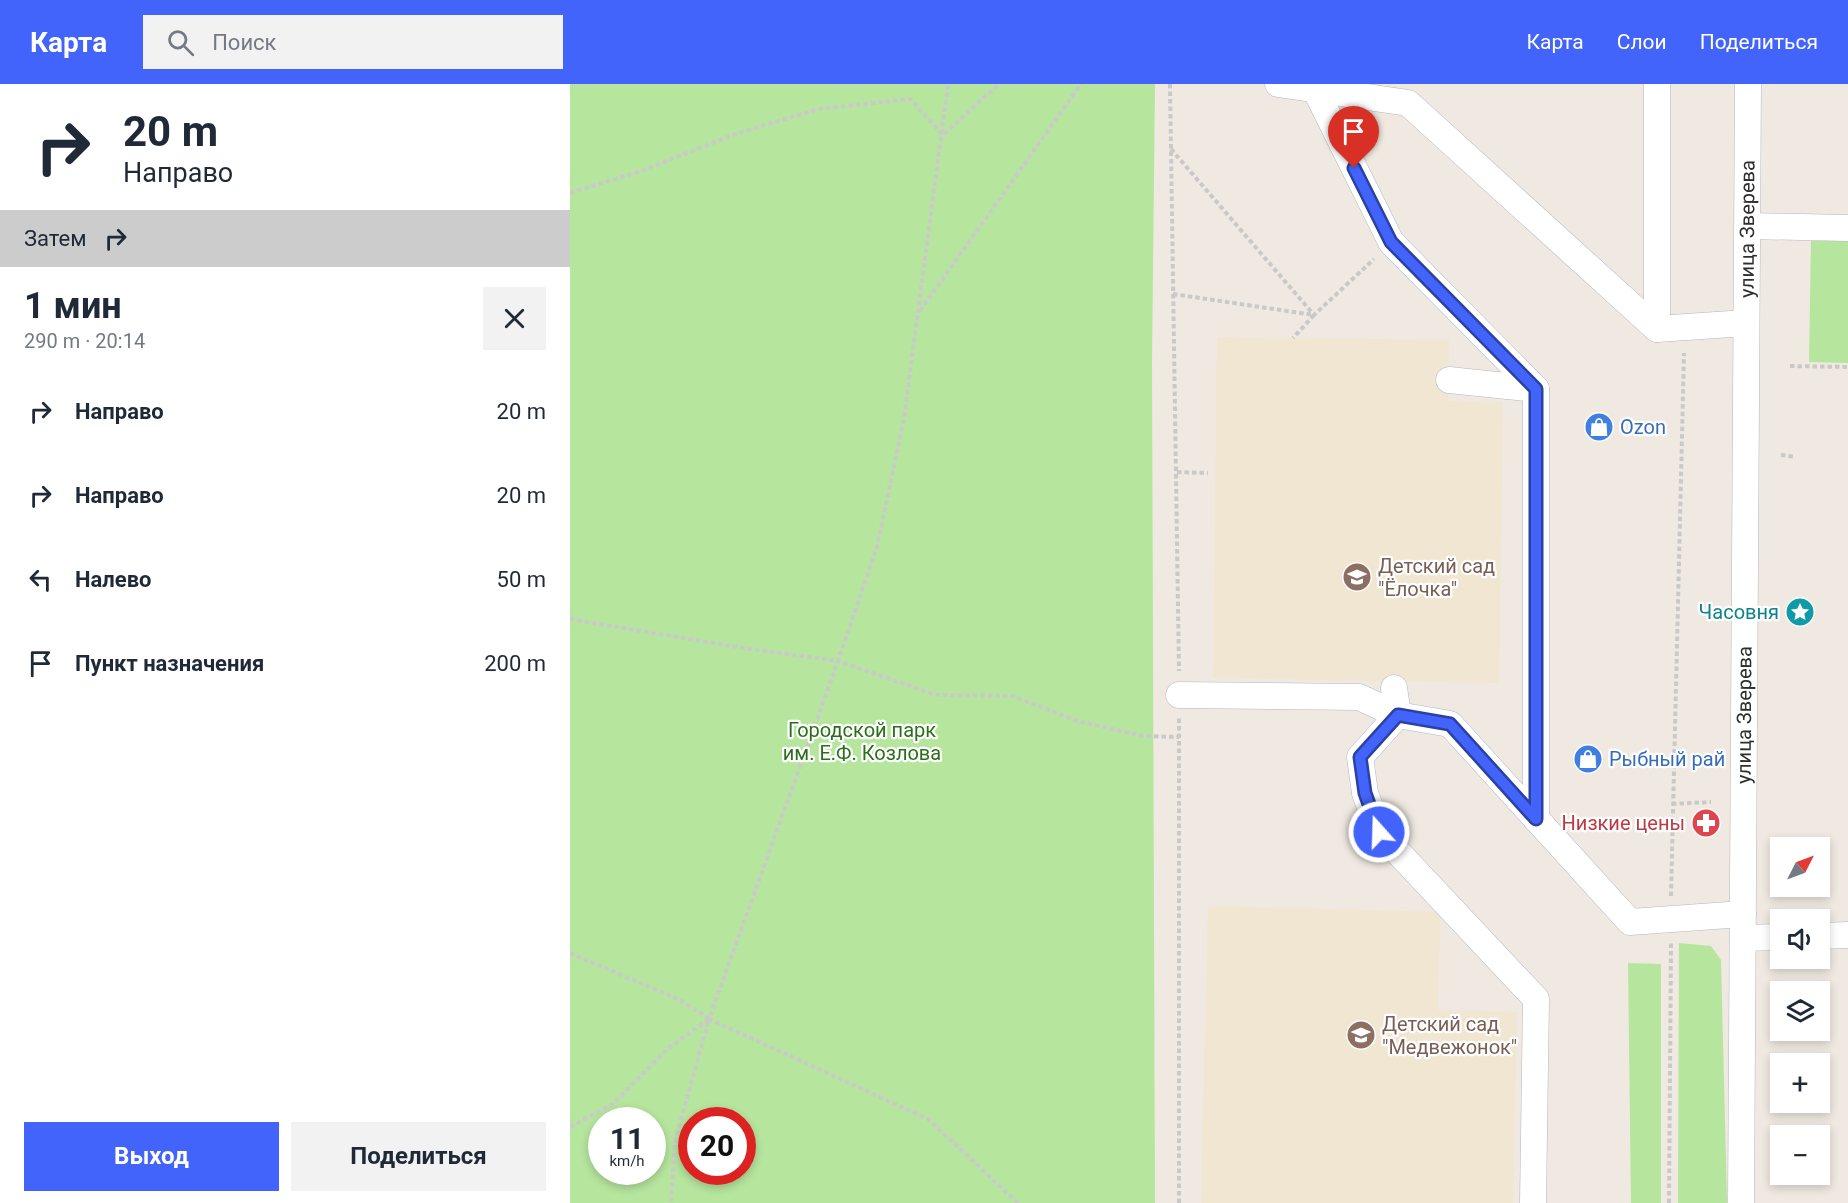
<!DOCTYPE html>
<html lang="ru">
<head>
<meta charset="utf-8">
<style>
  :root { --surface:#fff; --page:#f2f2f3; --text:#1f2937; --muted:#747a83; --accent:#4264fb }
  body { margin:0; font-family:Roboto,sans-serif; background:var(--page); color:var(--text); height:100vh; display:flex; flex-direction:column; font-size:22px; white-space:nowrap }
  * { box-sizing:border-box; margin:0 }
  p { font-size:20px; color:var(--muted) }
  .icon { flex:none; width:33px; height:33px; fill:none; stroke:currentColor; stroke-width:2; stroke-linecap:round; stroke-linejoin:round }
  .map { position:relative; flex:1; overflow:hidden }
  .panel { display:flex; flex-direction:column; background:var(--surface); width:570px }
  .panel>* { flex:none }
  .guide { background:#fff; color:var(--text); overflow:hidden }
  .needle { width:39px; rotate:48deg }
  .buttons { position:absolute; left:1200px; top:753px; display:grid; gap:12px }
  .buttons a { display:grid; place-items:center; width:60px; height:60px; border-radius:0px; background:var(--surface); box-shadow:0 3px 9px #0003; font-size:30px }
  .speed { position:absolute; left:18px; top:1023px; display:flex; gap:12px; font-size:30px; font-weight:700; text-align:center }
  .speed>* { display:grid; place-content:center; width:78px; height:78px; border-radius:50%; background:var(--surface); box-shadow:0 3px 9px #0003; line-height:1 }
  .speed small { font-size:15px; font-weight:400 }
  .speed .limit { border:9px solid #d22; background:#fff; color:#111 }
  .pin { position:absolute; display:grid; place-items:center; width:51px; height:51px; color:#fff; margin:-62px -26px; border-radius:50% 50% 50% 0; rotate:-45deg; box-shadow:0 0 6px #0007 }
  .pin .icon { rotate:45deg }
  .me { position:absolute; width:66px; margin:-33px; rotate:340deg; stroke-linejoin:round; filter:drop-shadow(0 0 4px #0008) }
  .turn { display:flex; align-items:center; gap:21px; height:126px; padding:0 24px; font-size:27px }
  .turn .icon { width:78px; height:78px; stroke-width:2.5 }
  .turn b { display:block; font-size:42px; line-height:51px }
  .then { display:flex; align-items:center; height:57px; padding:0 24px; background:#0003; gap:12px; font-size:22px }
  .round { display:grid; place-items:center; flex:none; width:63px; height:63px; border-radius:0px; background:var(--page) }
  .headline { display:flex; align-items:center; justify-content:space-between; height:102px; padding:0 24px }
  h1 { font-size:36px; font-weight:700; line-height:45px }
  .cta { display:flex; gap:12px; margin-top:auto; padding:12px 24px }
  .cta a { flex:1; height:69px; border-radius:0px; background:var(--accent); color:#fff; font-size:24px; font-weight:700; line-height:69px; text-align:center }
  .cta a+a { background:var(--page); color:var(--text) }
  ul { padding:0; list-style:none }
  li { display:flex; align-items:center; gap:18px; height:84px; padding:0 24px }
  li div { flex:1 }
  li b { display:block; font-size:22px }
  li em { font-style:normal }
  header { display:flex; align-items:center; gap:36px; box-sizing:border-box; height:84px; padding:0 30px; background:var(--accent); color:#fff }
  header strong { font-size:28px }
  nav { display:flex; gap:33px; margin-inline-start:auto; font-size:21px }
  .search { width:420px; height:54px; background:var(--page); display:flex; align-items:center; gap:15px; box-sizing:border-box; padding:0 21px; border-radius:0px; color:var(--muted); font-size:22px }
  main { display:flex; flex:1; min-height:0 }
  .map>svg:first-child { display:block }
  .education { fill:#f0e6d1 }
  .green { fill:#b6e59e; fill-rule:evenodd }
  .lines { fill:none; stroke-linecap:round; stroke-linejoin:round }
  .minor-casing { stroke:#b4b7c1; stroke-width:27 }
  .path { stroke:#c9c9c9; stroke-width:4; stroke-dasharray:4.5 3; stroke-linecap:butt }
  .minor { stroke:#fff; stroke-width:26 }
  .route-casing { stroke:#2b41a3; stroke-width:15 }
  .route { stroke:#4264fb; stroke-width:10 }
  .labels { text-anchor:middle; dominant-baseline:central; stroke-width:4.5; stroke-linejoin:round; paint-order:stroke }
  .street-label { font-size:20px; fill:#2e2e2e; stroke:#fff }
  .shop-label { font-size:20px; fill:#366cbe; stroke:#fff; text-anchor:start }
  .education-label { font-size:20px; fill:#785e54; stroke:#fff; text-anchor:start }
  .culture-label { font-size:20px; fill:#0d838f; stroke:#fff; text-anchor:end }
  .park-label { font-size:20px; fill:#2c6e1b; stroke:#fff }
  .health-label { font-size:20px; fill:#be3a42; stroke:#fff; text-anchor:end }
</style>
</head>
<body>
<header>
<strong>Карта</strong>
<div class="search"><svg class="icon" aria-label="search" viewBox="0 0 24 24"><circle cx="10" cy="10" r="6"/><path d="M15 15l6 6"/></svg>Поиск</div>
<nav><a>Карта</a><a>Слои</a><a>Поделиться</a></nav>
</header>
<main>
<section class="panel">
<div class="guide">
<div class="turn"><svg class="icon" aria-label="right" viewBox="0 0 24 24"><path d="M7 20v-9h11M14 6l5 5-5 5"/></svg><div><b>20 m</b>Направо</div></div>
<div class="then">Затем<svg class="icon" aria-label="right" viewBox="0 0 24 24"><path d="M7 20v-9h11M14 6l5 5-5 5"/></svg></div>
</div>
<div class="headline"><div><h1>1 мин</h1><p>290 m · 20:14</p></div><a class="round"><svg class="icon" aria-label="close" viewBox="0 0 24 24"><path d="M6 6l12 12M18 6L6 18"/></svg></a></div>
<ul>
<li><svg class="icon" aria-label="right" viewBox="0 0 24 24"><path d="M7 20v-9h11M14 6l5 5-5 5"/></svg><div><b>Направо</b></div><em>20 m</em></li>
<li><svg class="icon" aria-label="right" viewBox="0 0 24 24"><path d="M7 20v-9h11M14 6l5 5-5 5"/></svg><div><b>Направо</b></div><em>20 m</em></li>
<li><svg class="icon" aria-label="left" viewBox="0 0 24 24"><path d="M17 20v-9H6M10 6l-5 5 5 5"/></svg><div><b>Налево</b></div><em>50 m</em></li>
<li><svg class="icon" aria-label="arrive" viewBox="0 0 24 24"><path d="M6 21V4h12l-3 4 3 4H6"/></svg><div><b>Пункт назначения</b></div><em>200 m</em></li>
</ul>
<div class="cta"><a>Выход</a><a>Поделиться</a></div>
</section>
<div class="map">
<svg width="1278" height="1119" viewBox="0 0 1278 1119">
  <rect width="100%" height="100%" fill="#efe9e1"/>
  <path class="education" d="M647 253 879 256 878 317 933 318 929 599 643 594Z
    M638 822 870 828 868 926 947 928 943 1119H631Z"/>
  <path class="green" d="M0 0H585L582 279 585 1119H0ZM32 1036H82V1088H32ZM122 1036H172V1088H122Z
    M1278 156V279L1239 278 1241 157Z
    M1109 859 1141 862 1151 876 1157 1119H1108Z
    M1058 879 1091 880V1119H1061Z"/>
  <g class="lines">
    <g class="minor-casing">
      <g id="minor">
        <path d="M708 0 838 19 1087 245"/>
        <path d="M1087 0V245L1176 239"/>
        <path d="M746 7 821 158 966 305V735"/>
        <path d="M1178 142 1278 144"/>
        <path d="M879 296 966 305"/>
        <path d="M609 611 789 613 828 631 824 604"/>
        <path d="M1250 852 1278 851"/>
        <path d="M1173 854 1210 853"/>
        <path d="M963 1119 966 915 809 748 795 709 790 673 828 631 880 640 1060 838 1173 830"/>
        <path id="s1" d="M1171 1119 1178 0"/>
      </g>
    </g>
    <path class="path" d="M600 0 609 587
      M601 65 744 231 804 175
      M0 109 71 87 168 49 249 25 340 15 373 51 429 0
      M603 210 744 231 723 254
      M350 227 511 0
      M1220 282 1278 283
      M1211 371 1226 373
      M607 388 638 389
      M0 535 173 564 268 577 307 463 334 334 378 0
      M1102 720 1141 718
      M1101 812 1114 269
      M0 869 110 916 139 935 105 1057 101 1119
      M0 1043 44 1019 101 962 138 936
      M448 1119 358 1035 139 935 268 577 366 611 443 612 507 637 573 652 609 653
      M609 1119V634
      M1099 1119 1101 859"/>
    <use href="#minor" class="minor"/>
  </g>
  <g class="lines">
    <g class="route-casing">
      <path id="route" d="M784 84 821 158 966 305V735L880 640 828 631 790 673 795 709 809 748"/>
    </g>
    <use href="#route" class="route"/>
  </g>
  <defs>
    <g id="shop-disc" transform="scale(1.5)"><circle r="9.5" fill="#3f7fe0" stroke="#fff"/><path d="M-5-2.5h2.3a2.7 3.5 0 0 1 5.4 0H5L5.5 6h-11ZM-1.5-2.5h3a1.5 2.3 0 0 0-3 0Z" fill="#fff"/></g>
    <g id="school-disc" transform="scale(1.5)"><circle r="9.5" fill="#8d6e63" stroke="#fff"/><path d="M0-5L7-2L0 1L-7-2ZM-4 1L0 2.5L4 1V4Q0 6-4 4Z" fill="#fff"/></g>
    <g id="sight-disc" transform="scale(1.5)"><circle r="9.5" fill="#0f9aa8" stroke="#fff"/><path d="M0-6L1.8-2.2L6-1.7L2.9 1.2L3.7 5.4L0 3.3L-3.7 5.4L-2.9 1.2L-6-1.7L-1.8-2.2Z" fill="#fff"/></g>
    <g id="pharmacy-disc" transform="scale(1.5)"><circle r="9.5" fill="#e0444e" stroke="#fff"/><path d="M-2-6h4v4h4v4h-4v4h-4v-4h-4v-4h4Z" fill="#fff"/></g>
  </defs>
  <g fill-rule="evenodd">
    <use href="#shop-disc" x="1029" y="343"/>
    <use href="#school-disc" x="787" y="493"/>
    <use href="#sight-disc" x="1230" y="528"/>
    <use href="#shop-disc" x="1018" y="675"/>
    <use href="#pharmacy-disc" x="1136" y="739"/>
    <use href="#school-disc" x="791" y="951"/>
  </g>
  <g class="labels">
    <g class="street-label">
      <text stroke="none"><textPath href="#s1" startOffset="974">улица Зверева</textPath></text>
      <text stroke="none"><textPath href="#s1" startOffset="488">улица Зверева</textPath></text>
    </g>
    <g class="shop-label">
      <text x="1050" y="343">Ozon</text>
      <text x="1039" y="675">Рыбный рай</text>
    </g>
    <g class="education-label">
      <text x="808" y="482">Детский сад<tspan x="808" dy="23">"Ёлочка"</tspan></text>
      <text x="812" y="940">Детский сад<tspan x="812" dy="23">"Медвежонок"</tspan></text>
    </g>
    <g class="culture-label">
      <text x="1209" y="528">Часовня</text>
    </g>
    <g class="park-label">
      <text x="292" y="646">Городской парк<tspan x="292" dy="23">им. Е.Ф. Козлова</tspan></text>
    </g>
    <g class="health-label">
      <text x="1115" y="739">Низкие цены</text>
    </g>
  </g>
</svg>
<div class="buttons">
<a><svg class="needle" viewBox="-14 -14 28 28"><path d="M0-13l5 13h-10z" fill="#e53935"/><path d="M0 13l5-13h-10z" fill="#747a83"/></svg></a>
<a><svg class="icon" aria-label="sound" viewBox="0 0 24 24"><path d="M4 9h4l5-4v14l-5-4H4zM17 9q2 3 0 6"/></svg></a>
<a><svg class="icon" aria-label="layers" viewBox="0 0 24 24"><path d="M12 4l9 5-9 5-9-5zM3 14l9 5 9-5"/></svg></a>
<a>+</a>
<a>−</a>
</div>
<div class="speed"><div>11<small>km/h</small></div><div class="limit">20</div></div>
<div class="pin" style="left:784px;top:84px;background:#d93025"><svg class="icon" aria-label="arrive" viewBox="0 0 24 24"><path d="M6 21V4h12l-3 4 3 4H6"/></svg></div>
<svg class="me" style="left:809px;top:748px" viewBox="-20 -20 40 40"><circle r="17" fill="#4264fb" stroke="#fff" stroke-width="3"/><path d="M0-11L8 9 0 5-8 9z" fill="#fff"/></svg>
</div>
</main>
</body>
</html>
